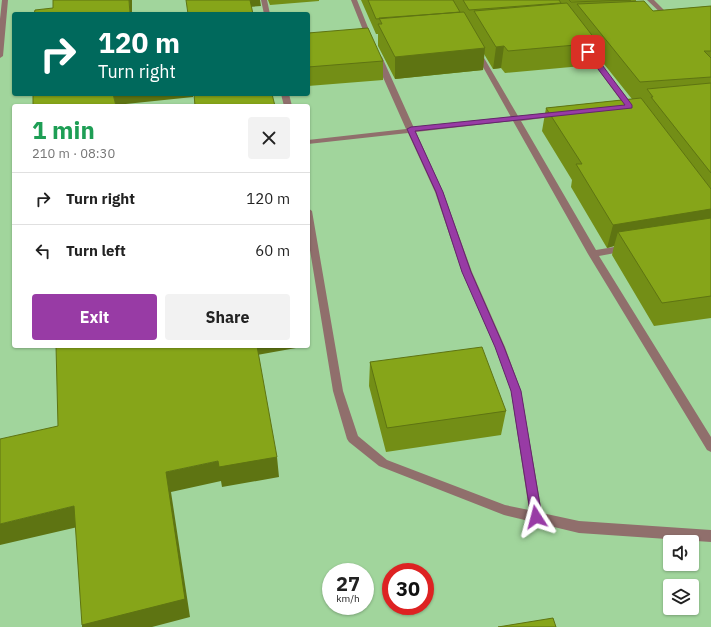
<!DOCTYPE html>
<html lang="en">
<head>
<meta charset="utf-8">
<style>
  :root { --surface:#fff; --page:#f2f2f2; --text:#222; --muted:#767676; --line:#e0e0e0; --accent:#983ba5 }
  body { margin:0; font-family:"IBM Plex Sans",sans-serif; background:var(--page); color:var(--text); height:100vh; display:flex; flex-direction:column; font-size:15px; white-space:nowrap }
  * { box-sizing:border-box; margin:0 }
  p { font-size:13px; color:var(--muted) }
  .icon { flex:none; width:22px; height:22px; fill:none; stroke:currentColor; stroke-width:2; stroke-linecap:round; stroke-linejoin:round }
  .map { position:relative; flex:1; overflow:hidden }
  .panel { position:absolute; left:12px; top:104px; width:298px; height:244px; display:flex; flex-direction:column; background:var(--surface); border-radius:4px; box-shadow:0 1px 3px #0004 }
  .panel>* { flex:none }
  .banner { position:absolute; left:12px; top:12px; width:298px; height:84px; border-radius:4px; box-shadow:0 1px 3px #0004; background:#00695c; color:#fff; overflow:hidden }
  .controls { position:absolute; left:663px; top:535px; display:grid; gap:8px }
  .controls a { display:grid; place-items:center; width:36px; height:36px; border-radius:4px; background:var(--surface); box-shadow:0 1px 3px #0004; font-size:20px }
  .speed { position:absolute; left:322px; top:563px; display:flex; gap:8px; font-size:20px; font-weight:700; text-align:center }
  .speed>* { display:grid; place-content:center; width:52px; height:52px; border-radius:50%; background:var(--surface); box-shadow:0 1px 3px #0004; line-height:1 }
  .speed small { font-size:10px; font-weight:400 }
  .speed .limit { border:6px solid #d22; background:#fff; color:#111 }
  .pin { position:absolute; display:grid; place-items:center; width:34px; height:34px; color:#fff; margin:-17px; border-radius:8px; box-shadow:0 2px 6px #0006 }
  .me { position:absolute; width:44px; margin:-22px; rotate:351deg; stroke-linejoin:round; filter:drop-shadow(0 0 3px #0008) }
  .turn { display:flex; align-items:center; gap:14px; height:84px; padding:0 20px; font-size:18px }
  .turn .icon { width:52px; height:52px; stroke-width:2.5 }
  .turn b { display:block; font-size:28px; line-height:34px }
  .round { display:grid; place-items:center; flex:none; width:42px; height:42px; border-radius:4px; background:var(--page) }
  .summary { display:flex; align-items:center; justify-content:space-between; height:68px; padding:0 20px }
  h1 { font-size:24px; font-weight:800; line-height:30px; color:#1e9e55 }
  .cta { display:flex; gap:8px; margin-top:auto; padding:8px 20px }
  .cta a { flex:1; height:46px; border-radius:4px; background:var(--accent); color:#fff; font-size:16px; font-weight:800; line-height:46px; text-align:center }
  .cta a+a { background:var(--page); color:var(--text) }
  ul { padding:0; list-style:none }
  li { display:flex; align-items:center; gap:12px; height:52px; padding:0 20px; border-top:1px solid var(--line) }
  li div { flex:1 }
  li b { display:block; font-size:15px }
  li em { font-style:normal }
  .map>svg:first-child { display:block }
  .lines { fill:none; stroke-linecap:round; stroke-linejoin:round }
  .minor { fill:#906f6c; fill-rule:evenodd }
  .wall { fill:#738e16 }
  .shaded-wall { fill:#5e7412 }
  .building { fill:#86a519; stroke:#5e7412 }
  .route { fill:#983ba5; stroke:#63266b }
</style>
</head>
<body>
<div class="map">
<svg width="711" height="627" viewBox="0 0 711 627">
  <rect width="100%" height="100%" fill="#a1d59c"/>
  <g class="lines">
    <path class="minor" d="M2 0H8L3 56 0 58V19Z
      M261 0H267L270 14H264Z
      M351 0H357L373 40 372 41 367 40Z
      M647 0H654L669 15V17H665Z
      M586 47 588 48 636 109V113H630L583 49Z
      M477 49 480 51 518 116 558 112 562 114 558 116 521 121 596 250 626 245 631 248 626 251 599 256 711 437V452L707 450 588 254 513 121 416 132 443 192 472 272 505 347 521 391 542 513 579 521 711 530V542L579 533 504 515 379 466 349 442 347 439 333 391 308 238V208L312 211 343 391 358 436 387 460 505 505 529 510 511 391 495 347 462 272 435 192 408 133 308 144V140L406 129 374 57 378 55 382 57 414 128 511 117 474 51Z
      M281 94H289L292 106H284Z"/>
  </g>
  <path class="wall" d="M268 0H319V1L270 5Z
    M361 0H636V1L653 11 711 6V318L654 326 612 255 614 246 607 248 571 187 572 180 542 131 546 108 632 99 596 54 593 65 505 73 501 68 493 69 484 54 483 70 395 79 378 46V34H376Z
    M308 33 383 61V80L308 86Z
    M370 362 506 411 501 435 386 452 369 386Z"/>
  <path class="shaded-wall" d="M129 0H132V14H130Z
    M248 0H260L261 6 249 7Z
    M504 46 501 68 493 69 496 47Z
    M485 48 483 70 395 79V57Z
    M113 94H193V97L116 105V106Z
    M711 206V226L618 232 614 246 607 248 613 225Z
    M256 346H296V348L257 355Z
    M277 457 279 477 222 487 221 481 171 492 190 617 152 627H82V625L166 472 218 461Z
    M74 506 82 526 0 545V524Z"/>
  <path class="building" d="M53 0H129L130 14H34L35 10 53 8Z
    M186 0H250L253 14H188Z
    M368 0H453L460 12 376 19Z
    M463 0H559L561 3 469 10Z
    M569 0H631L571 2Z
    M644 1 653 11 711 6V51H704L711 58V77L640 82 577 4Z
    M567 3 598 43 508 51 504 46 496 47 474 11Z
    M464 12 485 48 395 57 378 24H382L379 18Z
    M368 28 383 61 308 67V33Z
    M711 83V173L651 97H653L647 89Z
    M33 94H113L116 106H33Z
    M194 94H272L275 106H195Z
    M641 98 711 189V209L613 225 576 164H582L546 108Z
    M711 218V296L662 303 618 232Z
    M56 346H257L277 457 219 467 218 461 166 472 185 599 82 625 74 506 0 524V439L58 426Z
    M482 347 506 411 387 428 370 362Z
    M553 618 556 627H498Z"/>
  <path class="route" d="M586 50H591L632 105V108L415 131 443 192 471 272 504 347 521 391 542 517 540 521 536 522 532 521 531 517 511 391 495 347 462 272 436 192 407 129 411 127 625 105 586 53Z"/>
</svg>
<div class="controls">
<a><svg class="icon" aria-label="sound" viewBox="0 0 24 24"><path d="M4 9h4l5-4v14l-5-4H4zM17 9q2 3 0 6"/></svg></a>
<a><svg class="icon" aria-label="layers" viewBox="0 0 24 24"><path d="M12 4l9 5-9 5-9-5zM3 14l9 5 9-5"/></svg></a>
</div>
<div class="speed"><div>27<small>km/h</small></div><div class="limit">30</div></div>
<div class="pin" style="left:588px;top:52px;background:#d93025"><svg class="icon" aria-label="arrive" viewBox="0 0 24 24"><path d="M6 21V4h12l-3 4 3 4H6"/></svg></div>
<svg class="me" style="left:536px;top:517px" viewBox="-20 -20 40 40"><path d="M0-17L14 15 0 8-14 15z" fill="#983ba5" stroke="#fff" stroke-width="4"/></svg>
<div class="banner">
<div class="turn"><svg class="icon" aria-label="right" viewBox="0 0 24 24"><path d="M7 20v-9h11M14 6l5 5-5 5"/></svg><div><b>120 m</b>Turn right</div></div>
</div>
<section class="panel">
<div class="summary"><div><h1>1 min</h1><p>210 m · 08:30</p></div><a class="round"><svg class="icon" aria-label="close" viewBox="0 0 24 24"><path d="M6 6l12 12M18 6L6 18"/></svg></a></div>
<ul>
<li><svg class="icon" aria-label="right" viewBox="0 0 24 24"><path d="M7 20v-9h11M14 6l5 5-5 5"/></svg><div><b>Turn right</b></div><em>120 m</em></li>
<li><svg class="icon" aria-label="left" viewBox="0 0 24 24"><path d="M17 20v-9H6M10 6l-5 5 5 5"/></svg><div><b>Turn left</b></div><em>60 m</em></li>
</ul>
<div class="cta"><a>Exit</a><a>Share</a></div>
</section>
</div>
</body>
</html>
